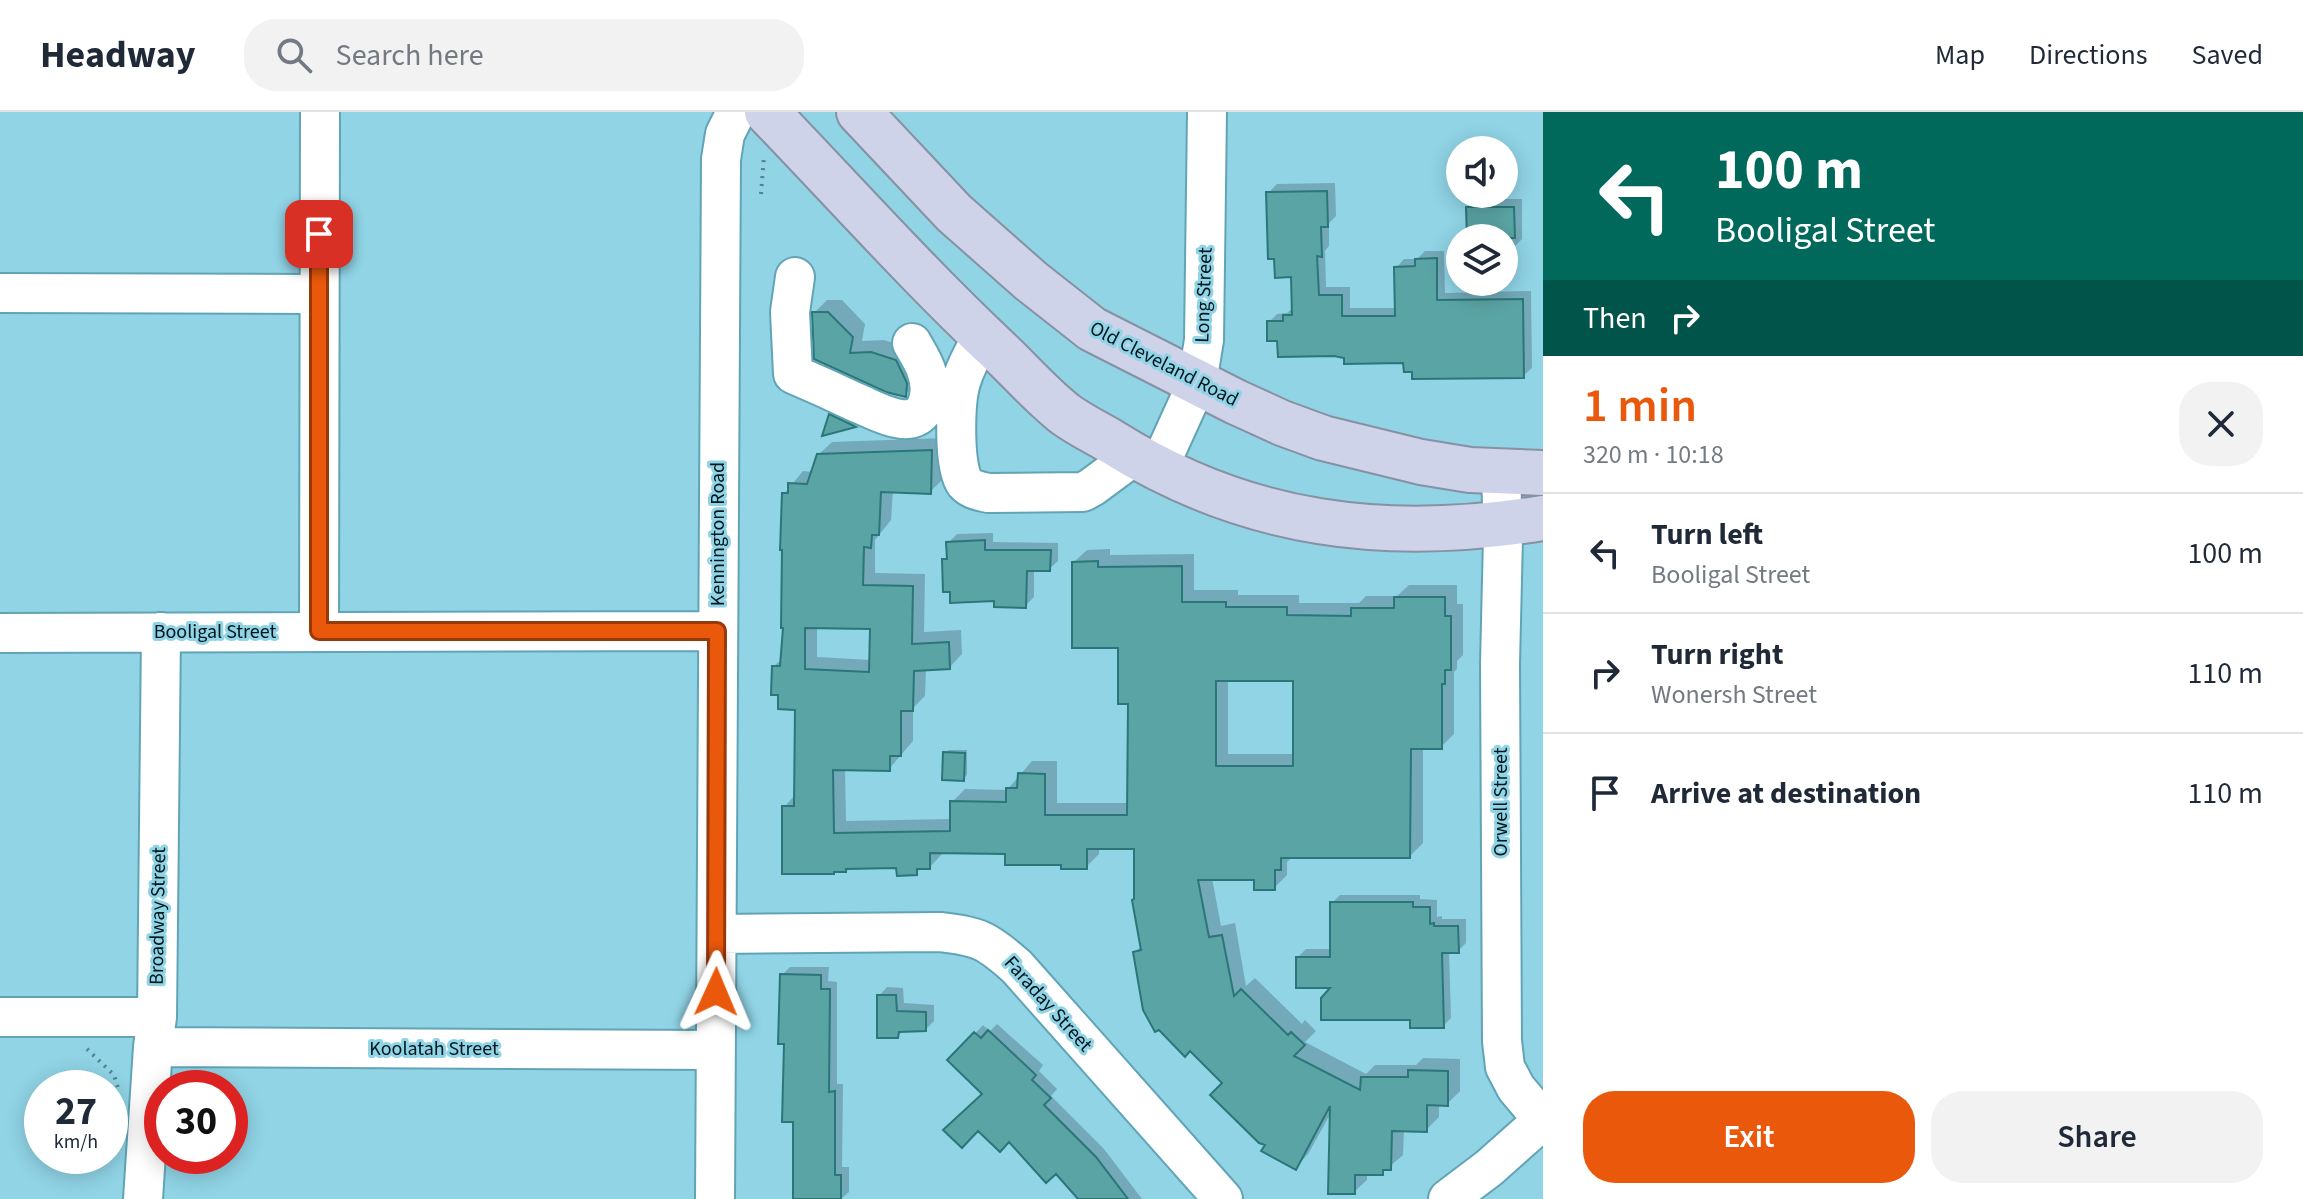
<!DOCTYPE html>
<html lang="en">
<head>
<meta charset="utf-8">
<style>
  :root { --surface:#fff; --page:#f2f2f3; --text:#1f2937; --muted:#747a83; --line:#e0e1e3; --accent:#ea580c }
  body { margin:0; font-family:"Source Sans 3",sans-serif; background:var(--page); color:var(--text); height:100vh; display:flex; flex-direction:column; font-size:30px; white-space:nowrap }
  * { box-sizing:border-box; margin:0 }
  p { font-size:26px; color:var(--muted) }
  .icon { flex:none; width:44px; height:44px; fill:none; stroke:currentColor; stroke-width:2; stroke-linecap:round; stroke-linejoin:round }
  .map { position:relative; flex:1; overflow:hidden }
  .side { display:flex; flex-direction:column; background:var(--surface); width:760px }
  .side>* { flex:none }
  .hud { background:#00695c; color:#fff; overflow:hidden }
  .buttons { position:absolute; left:1446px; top:24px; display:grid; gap:16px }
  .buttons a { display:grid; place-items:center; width:72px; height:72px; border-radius:50%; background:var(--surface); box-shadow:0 4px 20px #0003; font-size:40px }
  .speed { position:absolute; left:24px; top:958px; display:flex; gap:16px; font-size:40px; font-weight:700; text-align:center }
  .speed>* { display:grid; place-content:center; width:104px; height:104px; border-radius:50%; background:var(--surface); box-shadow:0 4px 20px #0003; line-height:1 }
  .speed small { font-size:20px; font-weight:400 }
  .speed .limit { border:12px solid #d22; background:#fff; color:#111 }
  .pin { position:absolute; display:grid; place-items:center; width:68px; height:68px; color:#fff; margin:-34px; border-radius:16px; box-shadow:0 4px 12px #0006 }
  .me { position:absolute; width:88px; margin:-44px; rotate:1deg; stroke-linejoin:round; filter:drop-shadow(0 0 6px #0008) }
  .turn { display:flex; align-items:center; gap:28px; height:168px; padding:0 40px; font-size:36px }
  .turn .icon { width:104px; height:104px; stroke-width:2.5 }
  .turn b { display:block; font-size:56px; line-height:68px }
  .then { display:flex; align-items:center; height:76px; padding:0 40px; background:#0003; gap:16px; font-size:30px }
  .round { display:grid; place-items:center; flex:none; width:84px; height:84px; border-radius:32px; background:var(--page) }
  .headline { display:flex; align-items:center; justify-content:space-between; height:136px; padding:0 40px }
  h1 { font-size:48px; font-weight:600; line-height:60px; color:var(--accent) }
  .button { display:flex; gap:16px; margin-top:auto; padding:16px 40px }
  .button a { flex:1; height:92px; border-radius:32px; background:var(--accent); color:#fff; font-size:32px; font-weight:600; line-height:92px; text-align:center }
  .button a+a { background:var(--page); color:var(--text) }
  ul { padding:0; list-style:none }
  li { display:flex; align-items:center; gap:24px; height:120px; padding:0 40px; border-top:2px solid var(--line) }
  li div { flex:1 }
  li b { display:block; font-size:30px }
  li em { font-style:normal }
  header { display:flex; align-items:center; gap:48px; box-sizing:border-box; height:112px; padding:0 40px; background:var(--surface); border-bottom:2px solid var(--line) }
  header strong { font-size:38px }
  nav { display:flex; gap:44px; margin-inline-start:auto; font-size:28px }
  .search { width:560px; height:72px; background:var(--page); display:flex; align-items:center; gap:20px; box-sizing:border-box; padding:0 28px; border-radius:32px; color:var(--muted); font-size:30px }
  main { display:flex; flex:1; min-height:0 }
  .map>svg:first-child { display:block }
  .shadow { fill:#0003; fill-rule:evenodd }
  .building { fill:#5ba4a5; stroke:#2b7678; stroke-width:2; fill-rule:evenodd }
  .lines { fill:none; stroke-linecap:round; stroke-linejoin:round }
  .minor-casing { stroke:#61a4b6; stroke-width:42 }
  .highway-casing { stroke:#8691a2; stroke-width:48 }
  .path { stroke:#51818e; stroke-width:4; stroke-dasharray:2 6; stroke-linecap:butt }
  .minor { stroke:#fff; stroke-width:38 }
  .highway { stroke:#ced3ea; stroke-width:44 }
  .route-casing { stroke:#983908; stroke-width:20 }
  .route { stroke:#ea580c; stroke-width:14 }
  .labels { text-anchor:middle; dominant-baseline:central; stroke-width:6; stroke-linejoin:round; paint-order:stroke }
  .street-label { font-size:20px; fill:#00161d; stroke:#90d4e6 }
</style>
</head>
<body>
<header>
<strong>Headway</strong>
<div class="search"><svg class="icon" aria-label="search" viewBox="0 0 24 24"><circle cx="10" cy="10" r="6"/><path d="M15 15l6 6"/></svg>Search here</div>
<nav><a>Map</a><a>Directions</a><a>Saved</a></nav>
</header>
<main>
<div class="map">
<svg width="1543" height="1087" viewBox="0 0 1543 1087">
  <rect width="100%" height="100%" fill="#90d4e6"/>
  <path class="shadow" d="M1335 71 1336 104 1329 111V134L1325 139 1326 175H1350V196H1397L1396 156 1404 147H1417L1425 139H1444L1445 181 1531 179 1532 256 1523 264 1414 258 1405 249 1346 244 1279 227 1269 210 1277 202 1287 201 1294 195 1293 163 1268 81 1277 72Z
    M1477 87H1522V127L1514 135H1504V126H1469L1468 96Z
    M827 188H842L865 212 862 229 884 228 909 236 918 270 905 283 816 246 814 201Z
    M839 295 863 306 855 313 825 321 830 303Z
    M944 326 943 367 930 380 893 378 891 408 875 428V461L925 462 924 520 961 518 962 542 950 555 926 556 925 584 913 596V629L889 657 845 656 846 709 952 707V690L965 677 1007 678 1032 649H1057V691H1129L1130 589 1120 534 1074 450 1087 438 1110 437V443L1194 442V478H1238V483H1299V491H1359L1366 484H1397L1409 473H1457V492H1463V543L1457 549V557L1454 560V622L1441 635H1423V731L1410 744H1293L1287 750V763L1274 776 1255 766H1212L1221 814 1235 811 1246 874 1255 866 1302 912 1305 908 1316 919 1305 930 1366 962 1375 953H1416L1423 946 1460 947V979L1447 992H1439V1005L1426 1018 1404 1017 1403 1043 1382 1061H1367V1068L1354 1080 1332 999 1308 1042 1296 1055 1267 1032 1135 841 1142 833 1136 786V735H1099V742L1086 755 1007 740 942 739V742L930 755H922L916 761 898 753 849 755 846 758 784 695 796 682 797 596 774 554 783 546 786 514 784 382 803 359 813 360 818 343 832 330ZM817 514 872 515 871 548 817 545ZM1228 567H1295V642H1228Z
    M993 421V430L1058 431V449L1049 457H1034V485L1025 494 996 487 944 448 949 443 948 431 957 422Z
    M949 638H967V663L963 667 945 641Z
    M1340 783H1420V787L1437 788V805L1442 804V807H1466V831L1458 839H1449L1451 906 1443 914 1412 906 1335 874 1298 845 1306 837H1332V791Z
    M790 855H829L828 869 837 870V972H843L842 1055H849V1080L841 1087H795V1009L786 930 782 863Z
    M887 875 903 876 904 891 934 893V909L926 917 903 918 897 924 879 884Z
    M997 912 1043 953 1039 959 1057 977 1051 984 1104 1037 1142 1087H1080L985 981 950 948 983 913 990 919Z"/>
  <path class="building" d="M1327 79 1328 115H1321L1322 145 1317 144 1319 183H1342V204H1395L1394 155 1415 154V147L1437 146V188L1523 187 1524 266 1412 267V260H1404L1403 251 1344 252V246L1334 244 1278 245 1277 229H1267V209H1283V203H1292L1291 165 1275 166 1274 147H1268L1266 80Z
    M1466 95H1514L1515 126H1467Z
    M812 200H828L853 225 850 241 871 240 896 248 907 271 906 285 886 280 814 247Z
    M829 302 846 310 856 315 822 324Z
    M932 338 931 382 881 380 879 423H872L871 436 864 435 863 473 913 474 912 532 949 530 950 557 914 559 913 599H901V644H890V659L833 658 834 721 950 719V689L1006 690V676H1017L1018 661 1045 662V703H1127L1128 592H1118V536H1072V450L1098 449V455L1182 454V490H1226V495H1287V503L1351 504V496H1394V485H1445V504H1451V558H1445V572H1442V637H1411L1410 746H1281V758H1275V778H1254V768H1198L1209 825 1222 823 1234 884 1241 877 1288 923 1291 920 1305 933 1294 944 1360 978 1361 965H1408V958L1448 959V994L1427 993V1020L1392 1019 1391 1058H1383V1063H1355V1082H1328L1330 994 1296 1058 1261 1039 1265 1033 1259 1031 1210 983 1222 971 1190 939 1185 945 1159 918 1155 920 1143 898 1133 840 1141 838 1132 788 1134 787V737H1087V757H1061V753H1005V742L930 741V757H917V763L897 764 896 756 846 757V760H834V762H782V694H794L795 598 778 597V583H771L772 554H780L783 516H781L782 438H780L782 381H788V371L807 372 817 342ZM805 516 870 517 869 560 805 557ZM1216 569H1293V654H1216Z
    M985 428V438H1051L1050 459H1027L1026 496 994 495V489L950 491V480H943L942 447H947L946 430Z
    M943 640 965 641 964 669 942 668Z
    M1330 790H1413V795H1430V812L1434 811V814H1458L1459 841H1442L1444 916H1410V908H1321V886L1330 876H1296V845H1330Z
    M780 862 821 863V877H830L829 980 835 979V1063H841V1087H793V1010H782L784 932H778Z
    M877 883H896L897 899 926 900V919L899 920 898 926H877Z
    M988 918 1036 963 1032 968 1051 986 1044 993 1096 1045 1128 1087H1078L1056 1062 1046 1071 1009 1030 1000 1040 978 1019 962 1036 943 1018 982 982 947 948 974 920 981 926Z"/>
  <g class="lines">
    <g class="minor-casing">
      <path id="minor" d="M795 165 790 200 793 262C814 271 834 280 855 290 870 296 885 305 901 307 929 310 934 280 926 258 923 249 917 240 912 231
        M0 181 319 182
        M983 224C974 239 966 253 961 270 955 290 953 355 965 371 971 378 980 379 988 381L1083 380 1092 375 1134 344
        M1158 357 1197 271 1204 228 1207 0
        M1501 360 1503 425 1500 552 1502 929 1505 955 1516 976 1543 1008
        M319 519 320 0
        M0 521 717 519
        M717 822 940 820C979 824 988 829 1017 855L1223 1087
        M0 905H157
        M153 935 715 938
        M143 1087 153 935 157 905 161 520
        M715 1087 721 47 725 22 736 0
        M1448 1087 1489 1056 1543 1008"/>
    </g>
    <g class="highway-casing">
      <path id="highway" d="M767 0C844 80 918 163 999 239 1021 260 1042 284 1065 302 1080 313 1097 321 1112 330 1248 415 1387 431 1543 406
        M859 0 954 101 1031 169 1092 217 1236 290 1282 311 1323 326 1421 350 1470 358 1543 361"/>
    </g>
    <path class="path" d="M761 82 764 44
      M87 937 114 963 118 976"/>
    <use href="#minor" class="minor"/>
    <use href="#highway" class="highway"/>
  </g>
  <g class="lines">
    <g class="route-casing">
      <path id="route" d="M319 122V519H717L716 880"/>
    </g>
    <use href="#route" class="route"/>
  </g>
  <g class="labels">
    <g class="street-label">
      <text transform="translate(1204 183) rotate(-88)">Long Street</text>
      <text transform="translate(1164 252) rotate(27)">Old Cleveland Road</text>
      <text transform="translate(718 422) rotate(-90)">Kennington Road</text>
      <text x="215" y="520">Booligal Street</text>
      <text transform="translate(1501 690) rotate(-90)">Orwell Street</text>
      <text transform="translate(158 804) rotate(-89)">Broadway Street</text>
      <text transform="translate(1048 892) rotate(48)">Faraday Street</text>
      <text x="434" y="937">Koolatah Street</text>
    </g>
  </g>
</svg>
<div class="buttons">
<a><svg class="icon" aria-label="sound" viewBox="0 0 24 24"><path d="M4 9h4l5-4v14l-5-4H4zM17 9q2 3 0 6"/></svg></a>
<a><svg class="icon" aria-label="layers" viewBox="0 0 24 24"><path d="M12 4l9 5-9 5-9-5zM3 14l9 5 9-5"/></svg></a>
</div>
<div class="speed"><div>27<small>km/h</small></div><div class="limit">30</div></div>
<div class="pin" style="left:319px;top:122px;background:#d93025"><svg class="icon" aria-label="arrive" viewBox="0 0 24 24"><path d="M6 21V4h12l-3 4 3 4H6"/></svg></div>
<svg class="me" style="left:716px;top:880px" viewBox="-20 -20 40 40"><path d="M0-17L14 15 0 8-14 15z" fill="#ea580c" stroke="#fff" stroke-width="4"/></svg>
</div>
<section class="side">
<div class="hud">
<div class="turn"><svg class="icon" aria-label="left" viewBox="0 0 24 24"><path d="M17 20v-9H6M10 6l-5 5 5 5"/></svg><div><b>100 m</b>Booligal Street</div></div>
<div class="then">Then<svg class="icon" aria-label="right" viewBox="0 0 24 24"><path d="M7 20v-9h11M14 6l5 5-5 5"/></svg></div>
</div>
<div class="headline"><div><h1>1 min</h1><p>320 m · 10:18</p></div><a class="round"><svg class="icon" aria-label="close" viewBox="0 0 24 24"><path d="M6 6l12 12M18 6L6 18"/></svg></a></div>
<ul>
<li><svg class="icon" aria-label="left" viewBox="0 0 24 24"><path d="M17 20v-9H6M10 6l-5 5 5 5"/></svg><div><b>Turn left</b><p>Booligal Street</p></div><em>100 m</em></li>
<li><svg class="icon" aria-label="right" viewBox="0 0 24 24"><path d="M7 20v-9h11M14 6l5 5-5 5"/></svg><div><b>Turn right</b><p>Wonersh Street</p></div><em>110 m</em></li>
<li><svg class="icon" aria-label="arrive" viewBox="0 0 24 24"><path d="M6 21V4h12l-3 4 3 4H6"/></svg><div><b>Arrive at destination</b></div><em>110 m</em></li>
</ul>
<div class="button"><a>Exit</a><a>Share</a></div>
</section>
</main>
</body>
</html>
